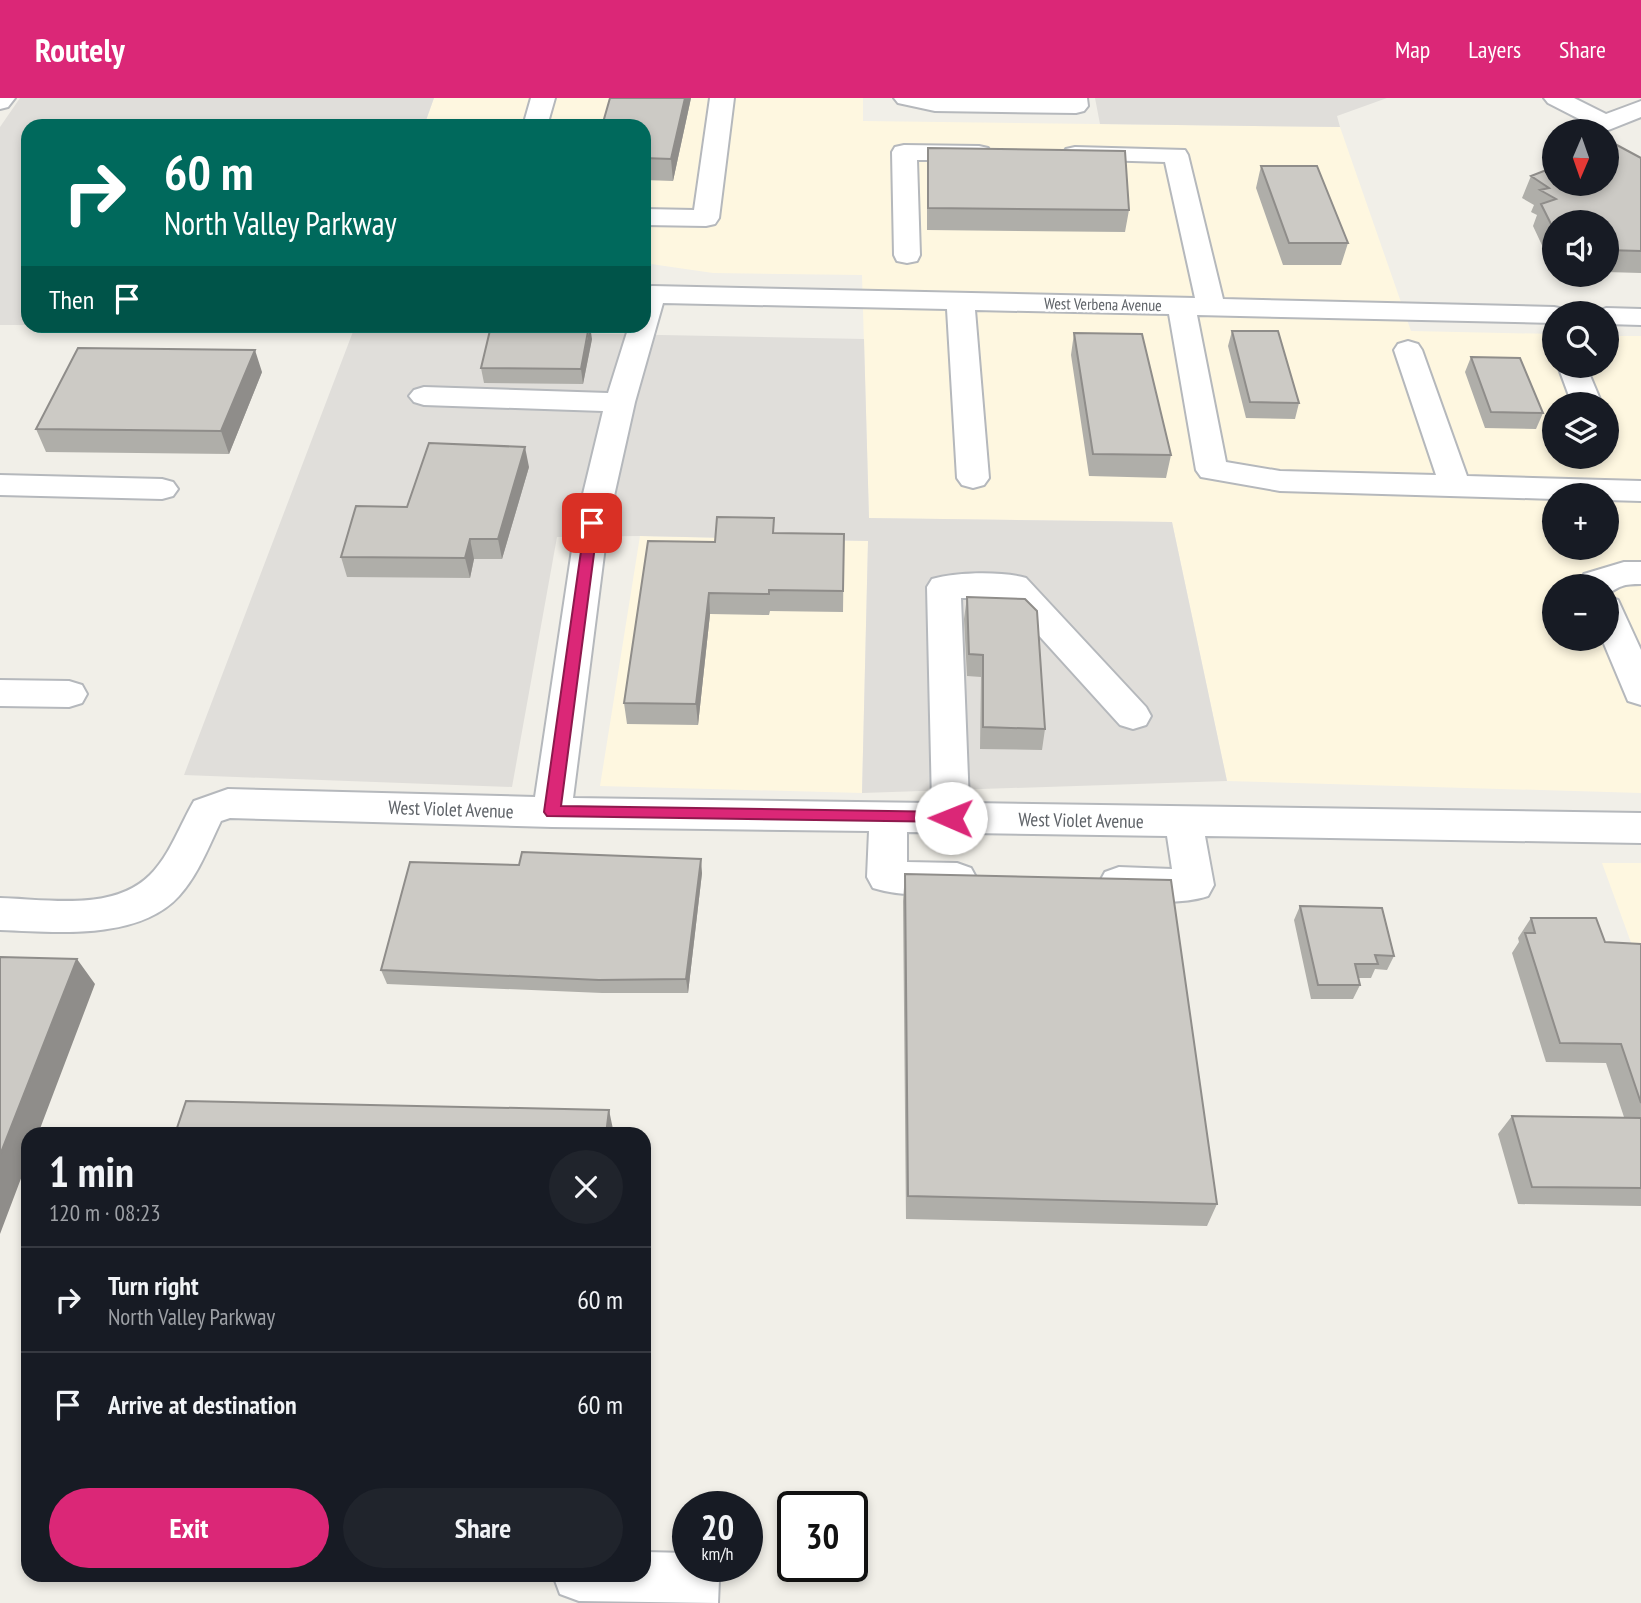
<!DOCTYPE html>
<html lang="en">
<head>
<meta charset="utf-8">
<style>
  :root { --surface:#171b24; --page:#20242c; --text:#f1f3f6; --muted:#9ea1a6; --line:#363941; --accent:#db2777 }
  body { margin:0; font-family:"PT Sans Narrow",sans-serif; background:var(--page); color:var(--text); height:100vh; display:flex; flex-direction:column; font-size:26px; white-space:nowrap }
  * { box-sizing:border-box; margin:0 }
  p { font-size:23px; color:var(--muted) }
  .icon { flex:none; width:38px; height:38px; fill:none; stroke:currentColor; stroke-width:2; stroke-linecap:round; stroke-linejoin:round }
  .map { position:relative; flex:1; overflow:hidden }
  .panel { position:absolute; left:21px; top:1029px; width:630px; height:455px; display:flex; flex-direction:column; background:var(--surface); border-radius:21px; box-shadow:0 4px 10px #0003 }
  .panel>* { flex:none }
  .guide { position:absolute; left:21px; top:21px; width:630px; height:214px; border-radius:21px; box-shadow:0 4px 10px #0003; background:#00695c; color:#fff; overflow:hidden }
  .needle { width:46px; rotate:182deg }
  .fabs { position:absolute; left:1542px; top:21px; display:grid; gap:14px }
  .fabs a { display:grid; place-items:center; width:77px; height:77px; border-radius:50%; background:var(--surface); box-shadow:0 4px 10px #0003; font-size:35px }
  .speed { position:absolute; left:672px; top:1393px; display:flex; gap:14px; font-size:35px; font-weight:700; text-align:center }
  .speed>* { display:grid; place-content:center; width:91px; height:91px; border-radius:50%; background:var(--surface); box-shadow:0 4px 10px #0003; line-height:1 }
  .speed small { font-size:18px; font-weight:400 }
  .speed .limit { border:4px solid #111; border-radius:10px; background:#fff; color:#111 }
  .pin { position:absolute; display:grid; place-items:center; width:60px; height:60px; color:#fff; margin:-30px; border-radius:14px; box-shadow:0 4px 10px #0006 }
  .me { position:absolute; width:77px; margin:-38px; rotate:271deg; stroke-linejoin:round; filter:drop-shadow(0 0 5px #0008) }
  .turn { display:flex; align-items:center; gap:24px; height:147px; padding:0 28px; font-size:32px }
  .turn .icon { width:91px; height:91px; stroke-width:2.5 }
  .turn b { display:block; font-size:49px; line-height:60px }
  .then { display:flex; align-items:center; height:66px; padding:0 28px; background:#0003; gap:14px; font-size:26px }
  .round { display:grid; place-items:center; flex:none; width:74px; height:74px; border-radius:37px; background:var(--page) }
  .headline { display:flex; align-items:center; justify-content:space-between; height:119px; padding:0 28px }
  h1 { font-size:42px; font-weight:800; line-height:52px }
  .primary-button { display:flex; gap:14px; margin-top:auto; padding:14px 28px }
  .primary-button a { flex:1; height:80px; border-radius:42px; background:var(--accent); color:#fff; font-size:28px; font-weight:800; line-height:80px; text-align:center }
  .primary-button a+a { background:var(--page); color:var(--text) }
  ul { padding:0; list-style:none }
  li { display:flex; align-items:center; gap:21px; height:105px; padding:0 28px; border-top:2px solid var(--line) }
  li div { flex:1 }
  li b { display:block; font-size:26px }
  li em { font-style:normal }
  header { display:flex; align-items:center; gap:42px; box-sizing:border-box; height:98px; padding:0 35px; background:var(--accent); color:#fff }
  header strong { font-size:33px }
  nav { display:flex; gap:38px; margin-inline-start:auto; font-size:24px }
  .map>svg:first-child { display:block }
  .commercial { fill:#fef7e0; fill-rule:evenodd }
  .industrial { fill:#e0deda }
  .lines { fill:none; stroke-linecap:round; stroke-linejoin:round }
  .minor-casing { stroke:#b5b8bc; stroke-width:4 }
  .minor { fill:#fff; fill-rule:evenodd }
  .wall { fill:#afaea9 }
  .shaded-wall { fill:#8f8d8a }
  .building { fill:#cccac5; stroke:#8f8d8a; stroke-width:2 }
  .route { fill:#db2777; stroke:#8e194d; stroke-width:2 }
  .labels { text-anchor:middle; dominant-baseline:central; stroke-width:5; stroke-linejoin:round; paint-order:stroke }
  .far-street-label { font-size:16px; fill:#5f6368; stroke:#fff }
  .street-label { font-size:19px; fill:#5f6368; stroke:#fff }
</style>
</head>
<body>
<header>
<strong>Routely</strong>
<nav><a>Map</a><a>Layers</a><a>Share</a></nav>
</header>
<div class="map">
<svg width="1641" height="1505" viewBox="0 0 1641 1505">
  <rect width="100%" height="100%" fill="#f1efe8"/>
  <path class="commercial" d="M434 0H863V23L1340 29 1411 233 1554 236V268H1606L1607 238H1641V695L1227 683 1172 424 869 420 862 177 713 175 644 165V28H424ZM1554 306H1606V359H1554ZM1554 397H1606V450H1554ZM1554 488H1606V541H1554Z
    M355 228H586L589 235 354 231Z
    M640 438 868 443 862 695 600 688Z
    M1602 765H1641V872Z"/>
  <path class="industrial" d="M20 0H434L424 28H28V227H0V29Z
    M1095 0H1387L1337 18 1340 29 1100 26Z
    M77 228H355V231L864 241 869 420 1172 424 1227 683 862 695 868 443 640 438 557 439 512 689 184 677 354 231Z"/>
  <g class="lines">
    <g class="minor-casing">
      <path id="minor" d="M0 0H15L8 9 0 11Z
        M531 0H555L547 28H523Z
        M710 0H734L719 120 715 126 706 128 644 127V111L694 112Z
        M894 0H1087L1088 8 1084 13 1076 15 935 13 898 5Z
        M1544 0H1574L1606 16 1641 3V19L1606 33H1587L1584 29 1587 25 1548 5Z
        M904 47 979 48 988 50 991 55 988 60 979 62H917L920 157 917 163 907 165 897 163 894 157 892 54 895 49Z
        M1075 49 1185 52 1188 57 1223 201 1554 209 1564 211 1567 215H1554V225L1197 217 1226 364 1280 373 1436 377 1394 252 1398 246 1408 243 1418 246 1422 252 1467 378 1641 383V403L1606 402V397H1554V401L1280 393 1201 379 1196 372 1169 216 975 212 989 380 984 387 973 390 962 387 957 380 947 211 663 205 635 304 608 425 573 700 932 705 927 489 932 481C956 474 1002 473 1026 480L1146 609 1151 618 1146 627 1133 631 1120 627 1005 500H961L969 705 1641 715V745L1205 738 1214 787 1208 798C1182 807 1131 805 1105 796L1099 785 1105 774 1119 769 1172 771 1167 738 907 734V764L957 765 971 770 977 781 971 792C946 800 898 798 873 790L867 779 869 733 552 729 230 720 221 723C209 748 198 777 179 798 138 843 55 834 0 832V800C47 801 113 814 150 777 170 757 180 727 194 703L228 691 535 699 576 425 603 313 424 307 414 304 409 298 414 292 424 289 608 295 629 228H644V190L652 188 1195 200 1165 64 1066 61 1063 56 1066 51Z
        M1606 210 1641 211V227L1606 226V215H1594Z
        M1558 268H1586L1602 306H1572Z
        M0 377 162 381 173 384 178 391 173 398 162 401 0 397Z
        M1624 464H1641V486C1623 486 1620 488 1606 497V488H1581L1579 484 1584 476Z
        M1606 498 1618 502 1641 552V607L1628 603 1602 541H1606Z
        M0 582 69 583 82 587 87 596 82 605 69 609 0 608Z
        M644 1454 688 1455V1468H714L719 1482 718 1505 579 1503 560 1496 553 1477H644Z"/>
    </g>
    <use href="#minor" class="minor"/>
  </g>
  <path class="wall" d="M691 0 673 83 644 82V28Z
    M928 50 1129 112 1125 134 927 132V72Z
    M1641 60V175L1606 174V124H1554V173L1533 128 1537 117 1531 114 1534 107 1522 100 1531 78Z
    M1261 68 1348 145 1341 167H1283L1256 90Z
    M1232 233 1299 305 1295 321 1246 320 1228 248Z
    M1074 235 1171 357 1166 380 1089 378 1071 257Z
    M592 241 583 286 484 285 481 270Z
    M1471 259 1543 315 1536 331 1485 330 1465 274Z
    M262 274 229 356 46 354 36 331Z
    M529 369 502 461H474L470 480 347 479 341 459 407 409Z
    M774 435 844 436 843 514 770 513 769 517 710 516 698 627 627 626 624 605 715 444Z
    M967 499 1045 631 1042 652 980 651 981 579 967 578 964 521Z
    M702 775 688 895H602L387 886 381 872Z
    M905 776 1217 1106 1207 1128 906 1121 903 803Z
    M1300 808 1394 858 1387 872 1375 871 1371 880H1358L1360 887 1353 901H1311L1294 822Z
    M1531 820 1605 844 1641 846V1108L1518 1106 1498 1036 1512 1018 1624 1019 1606 965 1546 964 1512 855 1519 844 1518 840Z"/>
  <path class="shaded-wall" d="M685 0H691L673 83 671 61Z
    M590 228 592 241 583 286 581 271Z
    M255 252 262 274 229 356 221 333Z
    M525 349 529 369 502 461 498 441Z
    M470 441 474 461 470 480 465 460Z
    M709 495 710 516 698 627 696 606Z
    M701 761 702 775 688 895 686 881Z
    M77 861 95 886 38 1036H28V1062L0 1136V1057Z
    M609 1012 614 1036H606Z"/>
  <path class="building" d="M610 0H685L671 61 644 60V28H602Z
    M1615 46 1641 60V153L1606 152V124H1554V132L1541 106 1556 101 1540 92 1549 90 1531 78 1554 69V86H1606V49Z
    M928 50 1125 53 1129 112 928 110Z
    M1261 68H1317L1348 145H1289Z
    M491 228H589L581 271 481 270Z
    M1232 233H1278L1299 305 1250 304Z
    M1074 235 1142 236 1171 357 1093 356Z
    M78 250 255 252 221 333 36 331Z
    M1471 259 1520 260 1543 315 1491 314Z
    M429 345 525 349 498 441H470L465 460 341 459 356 408 407 409Z
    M717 419 774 420 773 435 844 436 843 493 769 492V496L709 495 696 606 624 605 648 443 715 444Z
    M967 499 1025 501 1037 513 1045 631 983 629V557L969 556Z
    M522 754 701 761 686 881 599 882 381 872 410 764 519 767Z
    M905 776 1171 782 1217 1106 908 1098Z
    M1300 808 1382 810 1394 858 1375 857 1378 866H1355L1360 887H1318Z
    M1531 820H1596L1605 844 1641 846V1005L1621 946 1560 945 1525 835H1535Z
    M0 859 77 861 0 1057Z
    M186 1003 609 1012 606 1036H175Z
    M1512 1018 1641 1020V1090L1532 1089Z"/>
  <path class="route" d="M592 421 598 425 561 708 951 714 959 720 956 724 547 718 544 714 585 425Z"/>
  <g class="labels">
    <g class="far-street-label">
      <text transform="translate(1103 206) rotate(1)">West Verbena Avenue</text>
    </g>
    <g class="street-label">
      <text transform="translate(451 711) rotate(2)">West Violet Avenue</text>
      <text transform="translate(1081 722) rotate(1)">West Violet Avenue</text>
    </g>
  </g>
</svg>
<div class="fabs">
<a><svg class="needle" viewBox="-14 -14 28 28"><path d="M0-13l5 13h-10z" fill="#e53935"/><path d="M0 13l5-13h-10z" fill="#9ea1a6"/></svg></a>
<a><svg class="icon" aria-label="sound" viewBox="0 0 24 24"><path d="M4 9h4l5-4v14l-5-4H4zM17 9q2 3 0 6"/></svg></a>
<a><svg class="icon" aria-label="search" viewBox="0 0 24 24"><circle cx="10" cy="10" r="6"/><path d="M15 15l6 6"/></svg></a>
<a><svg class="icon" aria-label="layers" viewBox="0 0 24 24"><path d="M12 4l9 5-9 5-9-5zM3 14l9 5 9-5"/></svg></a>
<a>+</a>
<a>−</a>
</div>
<div class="speed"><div>20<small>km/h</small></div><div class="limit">30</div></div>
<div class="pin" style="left:592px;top:425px;background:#d93025"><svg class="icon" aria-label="arrive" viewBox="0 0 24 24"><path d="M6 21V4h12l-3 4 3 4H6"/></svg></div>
<svg class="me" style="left:951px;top:720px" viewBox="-20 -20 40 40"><circle r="19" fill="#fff"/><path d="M0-13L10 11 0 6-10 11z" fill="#db2777"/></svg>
<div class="guide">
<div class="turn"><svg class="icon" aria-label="right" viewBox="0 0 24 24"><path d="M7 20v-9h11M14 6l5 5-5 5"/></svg><div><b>60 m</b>North Valley Parkway</div></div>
<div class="then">Then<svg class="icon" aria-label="arrive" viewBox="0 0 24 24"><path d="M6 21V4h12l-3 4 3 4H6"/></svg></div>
</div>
<section class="panel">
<div class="headline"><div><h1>1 min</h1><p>120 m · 08:23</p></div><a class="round"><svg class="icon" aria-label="close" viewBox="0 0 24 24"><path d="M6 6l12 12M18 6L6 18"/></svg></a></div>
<ul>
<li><svg class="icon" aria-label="right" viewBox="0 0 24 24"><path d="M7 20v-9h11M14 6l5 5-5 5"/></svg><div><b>Turn right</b><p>North Valley Parkway</p></div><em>60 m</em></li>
<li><svg class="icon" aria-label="arrive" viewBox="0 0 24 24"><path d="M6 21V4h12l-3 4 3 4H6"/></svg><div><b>Arrive at destination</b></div><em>60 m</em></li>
</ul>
<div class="primary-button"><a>Exit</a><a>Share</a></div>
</section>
</div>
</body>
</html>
